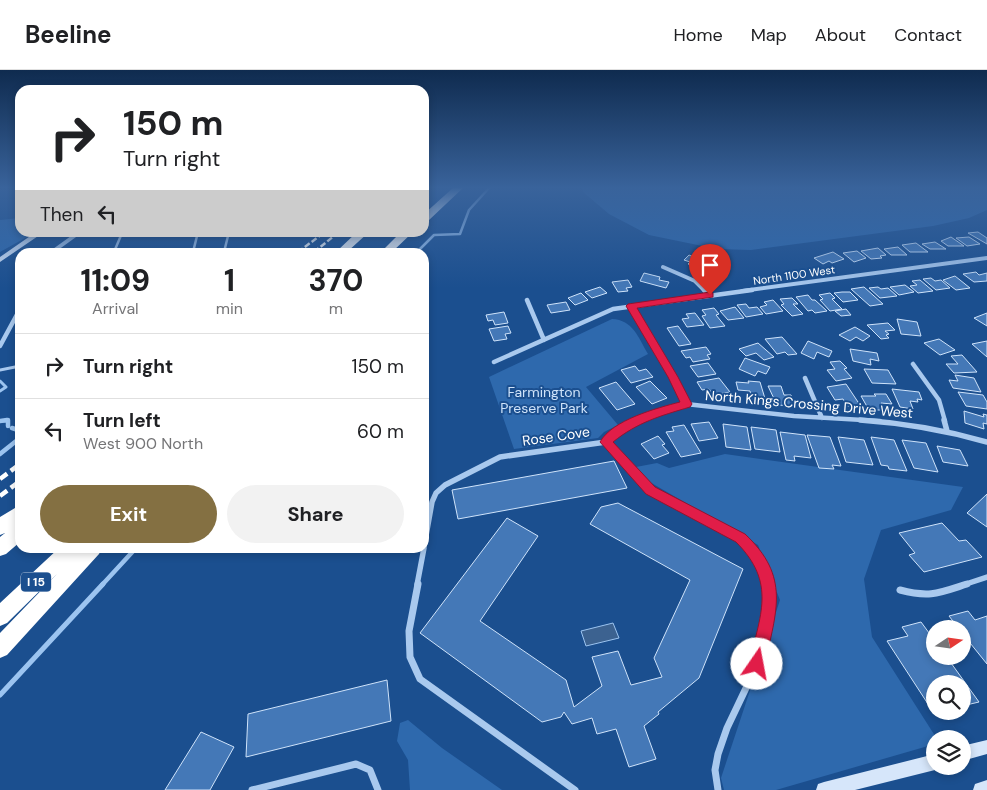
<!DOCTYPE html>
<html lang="en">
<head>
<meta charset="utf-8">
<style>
  :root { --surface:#fff; --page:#f2f2f2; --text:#202124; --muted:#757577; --line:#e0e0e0; --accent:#847042 }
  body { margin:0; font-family:"DM Sans",sans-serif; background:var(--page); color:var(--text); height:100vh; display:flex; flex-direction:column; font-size:19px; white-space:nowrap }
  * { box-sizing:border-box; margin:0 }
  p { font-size:16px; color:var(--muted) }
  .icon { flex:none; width:28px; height:28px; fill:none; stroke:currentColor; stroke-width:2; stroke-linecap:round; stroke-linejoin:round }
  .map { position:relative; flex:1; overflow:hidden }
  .side { position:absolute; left:15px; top:178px; width:414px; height:305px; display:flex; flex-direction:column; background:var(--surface); border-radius:15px; box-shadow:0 2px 8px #0003 }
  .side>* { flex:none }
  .banner { position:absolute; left:15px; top:15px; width:414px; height:152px; border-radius:15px; box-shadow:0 2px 8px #0003; background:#fff; color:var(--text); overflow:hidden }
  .needle { width:32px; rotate:77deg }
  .buttons { position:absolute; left:926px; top:550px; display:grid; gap:10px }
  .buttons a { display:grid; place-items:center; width:45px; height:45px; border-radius:50%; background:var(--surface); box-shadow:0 2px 8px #0003; font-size:25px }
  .pin { position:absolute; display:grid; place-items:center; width:42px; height:42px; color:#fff; margin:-51px -21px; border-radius:50% 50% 50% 0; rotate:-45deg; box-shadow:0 0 5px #0007 }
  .pin .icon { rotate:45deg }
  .me { position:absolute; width:55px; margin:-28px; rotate:12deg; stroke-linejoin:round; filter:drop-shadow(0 0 4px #0008) }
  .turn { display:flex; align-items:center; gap:18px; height:105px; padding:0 25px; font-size:22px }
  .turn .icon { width:65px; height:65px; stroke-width:2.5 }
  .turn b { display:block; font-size:35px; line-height:42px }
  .then { display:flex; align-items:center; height:48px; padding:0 25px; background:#0003; gap:10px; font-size:19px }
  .eta { display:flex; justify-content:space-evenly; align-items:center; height:85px; text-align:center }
  .eta b { font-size:30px; font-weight:700; line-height:35px }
  .action { display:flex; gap:10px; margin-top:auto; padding:10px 25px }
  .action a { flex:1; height:58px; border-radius:30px; background:var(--accent); color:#fff; font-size:20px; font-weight:700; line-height:58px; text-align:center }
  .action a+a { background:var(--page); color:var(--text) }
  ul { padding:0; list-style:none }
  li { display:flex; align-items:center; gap:15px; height:65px; padding:0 25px; border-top:1px solid var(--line) }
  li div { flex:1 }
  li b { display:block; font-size:19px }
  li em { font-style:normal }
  header { display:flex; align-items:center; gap:30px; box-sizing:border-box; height:70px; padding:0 25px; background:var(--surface); border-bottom:1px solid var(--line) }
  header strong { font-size:24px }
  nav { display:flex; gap:28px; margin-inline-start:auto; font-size:18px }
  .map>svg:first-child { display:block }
  .green { fill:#2e69ad }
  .water { fill:#3c6290; stroke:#9cc4f0 }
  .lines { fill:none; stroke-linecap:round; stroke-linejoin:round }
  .stream-far3 { stroke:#9cc4f0; stroke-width:2.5 }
  .stream-far2 { stroke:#9cc4f0; stroke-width:3 }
  .stream-far1 { stroke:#9cc4f0; stroke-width:4.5 }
  .stream { stroke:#9cc4f0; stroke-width:5 }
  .building { fill:#4478b7; stroke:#cfe3fa }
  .lane-far1 { stroke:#a9c9ee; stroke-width:2.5 }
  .lane { stroke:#a9c9ee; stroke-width:3 }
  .street-far3 { stroke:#a9c9ee; stroke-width:4 }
  .street-far2 { stroke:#a9c9ee; stroke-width:4.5 }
  .street-far1 { stroke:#a9c9ee; stroke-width:5.5 }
  .street { stroke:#a9c9ee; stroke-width:7 }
  .secondary { fill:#d6e6fa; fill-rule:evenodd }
  .highway { fill:#fff; fill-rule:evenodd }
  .rail-far1 { stroke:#fff; stroke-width:2.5; stroke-dasharray:6 2.5; stroke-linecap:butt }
  .rail { stroke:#fff; stroke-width:4.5; stroke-dasharray:9 4.5; stroke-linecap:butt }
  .route { fill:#e11d48; stroke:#92132f }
  .labels { text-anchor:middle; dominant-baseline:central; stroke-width:4; stroke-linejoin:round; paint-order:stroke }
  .far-street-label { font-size:11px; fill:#fff; stroke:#1b4f8f }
  .shield { fill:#1b4f8f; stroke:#bbcadd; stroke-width:1 }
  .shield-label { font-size:12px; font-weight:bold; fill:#fff }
  .park-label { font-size:14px; fill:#cfe3fa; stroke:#1b4f8f }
  .street-label { font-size:14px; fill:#fff; stroke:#1b4f8f }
</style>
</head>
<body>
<header>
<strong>Beeline</strong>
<nav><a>Home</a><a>Map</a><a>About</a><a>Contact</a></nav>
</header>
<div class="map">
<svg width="987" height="720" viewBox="0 0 987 720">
  <rect width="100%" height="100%" fill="#1b4f8f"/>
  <path class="green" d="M582 117H987V140L969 148 933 156 751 180 717 179 649 165 609 144 583 122Z
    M20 148V162L34 163 0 182V150Z
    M612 249C633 250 638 267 648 284L586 317 618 355 604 362 598 368 514 379 489 307Z
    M725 384 963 417 951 440 881 460 864 509 872 567 937 669H935V674L776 720H724L721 708 780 530 758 475 648 411 636 397 657 393 669 398Z
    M408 650 442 678 502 720H410L408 690 397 671 400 653Z"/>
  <path class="water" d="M613 553 619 568 586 576 581 561Z"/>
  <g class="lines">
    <path class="stream-far3" d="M417 182 434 165 460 164 469 140 490 117"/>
    <path class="stream-far2" d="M0 311 6 317 0 321
      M0 351H8"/>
    <path class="stream-far1" d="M8 350V356
      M0 351 7 350
      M12 358 18 360 20 367
      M0 384 20 368
      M102 515 136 478"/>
    <path class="stream" d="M0 625 103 514"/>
  </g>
  <path class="building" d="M978 162 987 168V174L968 163Z
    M951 167 964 176H948L941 171Z
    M969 167 980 174 967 176 956 168Z
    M935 172 946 179H930L922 174Z
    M916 173 928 182H910L902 175Z
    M898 177 907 185H891L884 179Z
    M878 178 886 185 880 186 882 188 871 189 861 181Z
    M857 181 866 188 854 192 843 183Z
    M833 182 844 189 832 193 829 191 823 194 814 188Z
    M689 185 704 191 698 198 688 194 690 192 684 190Z
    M713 190 724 196 708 203 700 198Z
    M976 202 979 205 987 203V211L974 212 963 204Z
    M644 203 660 207 659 210 669 212 666 218 640 211Z
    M955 206 970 218 956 220 943 210Z
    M931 208 935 211 941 210 950 218 936 220 923 209Z
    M628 210 632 217 626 218 628 221 618 222 612 212Z
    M920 210 933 221 918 223 910 216 917 215 912 211Z
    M905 215 914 222 899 225 890 217Z
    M600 217 607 223 592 228 585 222Z
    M864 217 883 234 870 236 851 219Z
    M878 217 881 219 888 218 897 226 880 228 869 218Z
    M842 222H850L858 230 843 232 834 223Z
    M581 223 588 230 575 235 568 228Z
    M830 223 835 228 832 229 842 239 830 241 820 230 823 229 819 225Z
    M808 225 812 230H815L827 241 815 243 812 240 808 241 796 227Z
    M792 228 798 234H793L803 244 792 246 781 235 784 234 780 229Z
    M773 230 783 241 766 244 760 237 767 235 764 232Z
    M566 232 570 240 551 243 547 235Z
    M746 234 749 238 757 237 763 244 746 247 737 235Z
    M735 237 744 248 728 250 720 241Z
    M714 238 719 244 716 245 725 256 710 258 702 246 706 245 702 240Z
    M846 239 851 245 841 246 835 241Z
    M504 242 508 253 495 255 493 250 488 251 486 245Z
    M695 243 704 255 687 257 682 249 689 248 686 244Z
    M987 243V256L974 248Z
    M897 249 917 252 921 266 901 264Z
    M888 253 895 260 885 261 889 264 886 265 889 268 881 269 867 255Z
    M508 256 511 263 505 264 507 269 494 271 489 259Z
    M678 256 691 274 679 276 667 258Z
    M855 257 870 266 863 271 856 267 850 271 839 265Z
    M782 267 797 284 788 285 785 282 777 284 765 269Z
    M939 269 955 280 940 285 924 273Z
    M808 271 832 281 829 287 817 282 814 289 801 283Z
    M987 271V287L972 274Z
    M758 273 774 287 764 290 756 283 746 286 739 279Z
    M706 277 711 284 707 285 710 289 693 292 690 287 686 288 681 281Z
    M850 279 877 283 879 291 870 289 871 295 853 291Z
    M962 285 977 302 954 303 946 294H958L951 286Z
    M745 288 770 297 766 304 758 301 755 306 739 299Z
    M840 291 847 298 844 299 852 308 836 311 827 300 835 299 830 292Z
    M708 293 716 304 698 307 690 296Z
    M635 296 639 301 646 299 653 307 631 313 621 300Z
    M864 299 888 300 896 314 872 313Z
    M955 305 974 308 981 322 953 318 949 310 958 311Z
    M719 308 730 322 713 325 709 319 702 320 697 312Z
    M650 311 667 328 652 334 636 317Z
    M748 311 760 312 766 332 752 331 750 321 738 320 736 312 749 313Z
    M616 312 635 334 617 340 599 318Z
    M846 314 860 335 847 336 843 329 835 330 827 317Z
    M768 316H781L784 325H791L795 336 777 335Z
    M892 319 919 322 922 330 917 329 918 332 910 331 913 339 900 337Z
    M958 322 983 325 987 332V339L966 336Z
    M874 324H886L892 334 881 333 885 340H869L861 326H876Z
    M964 341 984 347 983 344 987 345V354L983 353 984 359 965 353Z
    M709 352 718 368 699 371 691 354Z
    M723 354 747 357 751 380 726 377Z
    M684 355 701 383 681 387 666 362 674 361 672 357Z
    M751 357 776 360 780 382 755 379Z
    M780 362 805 365 811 388 794 386 795 391 786 390Z
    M807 365 830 367 841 396 832 395 834 399 819 398Z
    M658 366 665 374 662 375 669 383 654 389 641 374Z
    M838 367 864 370 873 395 846 392Z
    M871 367 894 370 907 401 889 399 888 396 881 395Z
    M902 370 926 373 938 402 914 398Z
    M937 376 960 380 968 396 943 392Z
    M614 391 627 418 458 449 452 420Z
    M987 424V457L967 443Z
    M618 433 743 499 699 608 658 642 659 644 644 656 656 689 629 697 616 659 597 664 592 648 572 654 564 642 561 647 542 652 420 563 507 448 538 466 480 551 566 610 574 637 602 616 592 587 618 581 631 615 662 607 654 588 690 510 590 454 601 437Z
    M942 453 959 471 966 470 982 487 924 502 909 485 915 483 899 463Z
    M968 541 975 550 987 546V594L962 563V559H959L949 546Z
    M921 552 935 571V586H946L979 632 962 636V614H935V632L928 634 887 571 908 566 902 557Z
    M387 610 391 651 246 687 248 644Z
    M201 662 234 677 210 720H165Z"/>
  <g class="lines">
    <path class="lane-far1" d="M77 164 95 165 126 162
      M114 182 122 163
      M193 182 198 162
      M224 182 229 162"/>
    <path class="lane" d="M0 300 20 296"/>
    <path class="street-far3" d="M65 162 77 164
      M52 182 77 164
      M663 197 695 211 705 221
      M742 221 987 188"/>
    <path class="street-far2" d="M704 220 709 225
      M527 230 544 270
      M631 236 673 307 686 334
      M0 276 20 239
      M494 292 613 239 752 220
      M913 294 939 330 945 351
      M805 308 822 348
      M637 351 686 334 794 346 880 351"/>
    <path class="street-far1" d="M860 350C904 353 945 360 987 372
      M944 350 947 361
      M606 372 651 420 740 468 757 487 763 497 768 515
      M606 372 625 356 640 350
      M424 477 432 432 436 423 445 415 500 387 606 372
      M417 515 424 478
      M963 515 987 507"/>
    <path class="street" d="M418 514 409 561 410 587 420 609 575 720
      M900 520C930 528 939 523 967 514
      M252 720 356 694 370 700 378 720
      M718 720 715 700 718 684 727 658 757 595 768 541V514"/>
    <path class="secondary" d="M36 162H44L0 192V187Z
      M987 670V684L962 691V676Z
      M935 684V696H941L935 700 855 720H816L818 714 824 712Z
      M987 710V720H973L975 714Z"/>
    <path class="highway" d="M454 117H464L428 151 424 152V144Z
      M357 162H369L347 182H336Z
      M401 162H413L392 182H381Z
      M20 435V452L16 455 20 453V472L6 484 0 486V467L5 463 0 465V447Z
      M59 478H80L79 481 82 478H102L99 484 7 585 0 588V563L57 504 7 553 0 556V533Z"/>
    <path class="rail-far1" d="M298 182 325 162
      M314 182 339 162"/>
    <path class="rail" d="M0 409 20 394
      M0 426 20 411"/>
  </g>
  <linearGradient id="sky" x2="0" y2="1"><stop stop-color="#0f2b4f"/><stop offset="0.54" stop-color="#39639b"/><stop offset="1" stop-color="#39639b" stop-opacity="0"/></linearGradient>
  <rect width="987" height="218" fill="url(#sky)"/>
  <path class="route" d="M710 222 713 223V227L637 238 678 307 692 334 690 337C660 346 638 352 613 372L655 417 745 464C791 507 776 541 765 594L762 600 757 602 752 600 749 594C760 545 777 513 736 472L646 424 600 372C612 350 657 338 680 332L668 307 626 236 628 234Z"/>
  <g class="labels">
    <g class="far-street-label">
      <text transform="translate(794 205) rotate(-8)">North 1100 West</text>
    </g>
    <rect class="shield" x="21" y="502.5" width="30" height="19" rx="4"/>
    <g class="shield-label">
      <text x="36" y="512">I 15</text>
    </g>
    <g class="park-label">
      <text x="544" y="322">Farmington<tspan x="544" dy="16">Preserve Park</tspan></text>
    </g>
    <g class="street-label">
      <text transform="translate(809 334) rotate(5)">North Kings Crossing Drive West</text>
      <text transform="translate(556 366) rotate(-8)">Rose Cove</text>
    </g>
  </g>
</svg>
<div class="buttons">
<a><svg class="needle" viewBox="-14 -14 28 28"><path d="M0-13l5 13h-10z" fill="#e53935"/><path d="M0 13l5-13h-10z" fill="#757577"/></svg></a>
<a><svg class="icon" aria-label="search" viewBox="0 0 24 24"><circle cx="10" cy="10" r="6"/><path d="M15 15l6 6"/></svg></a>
<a><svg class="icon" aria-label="layers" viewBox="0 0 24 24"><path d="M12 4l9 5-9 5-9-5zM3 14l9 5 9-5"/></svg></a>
</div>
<div class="pin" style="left:710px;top:225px;background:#d93025"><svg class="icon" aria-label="arrive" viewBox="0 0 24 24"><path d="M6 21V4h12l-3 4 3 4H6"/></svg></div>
<svg class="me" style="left:757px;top:594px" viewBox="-20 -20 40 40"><circle r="19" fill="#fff"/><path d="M0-13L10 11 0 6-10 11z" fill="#e11d48"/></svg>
<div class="banner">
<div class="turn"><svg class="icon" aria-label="right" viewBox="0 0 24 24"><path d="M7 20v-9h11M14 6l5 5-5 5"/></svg><div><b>150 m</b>Turn right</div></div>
<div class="then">Then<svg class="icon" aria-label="left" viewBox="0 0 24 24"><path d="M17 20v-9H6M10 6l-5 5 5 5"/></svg></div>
</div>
<section class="side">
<div class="eta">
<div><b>11:09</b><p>Arrival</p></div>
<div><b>1</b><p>min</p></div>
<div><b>370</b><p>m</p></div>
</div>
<ul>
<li><svg class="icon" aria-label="right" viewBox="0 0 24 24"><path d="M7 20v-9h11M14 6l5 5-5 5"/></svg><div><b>Turn right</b></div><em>150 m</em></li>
<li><svg class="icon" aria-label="left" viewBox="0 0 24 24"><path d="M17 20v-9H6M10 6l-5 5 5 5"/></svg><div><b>Turn left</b><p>West 900 North</p></div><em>60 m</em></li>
</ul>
<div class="action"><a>Exit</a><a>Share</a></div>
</section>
</div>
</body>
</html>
